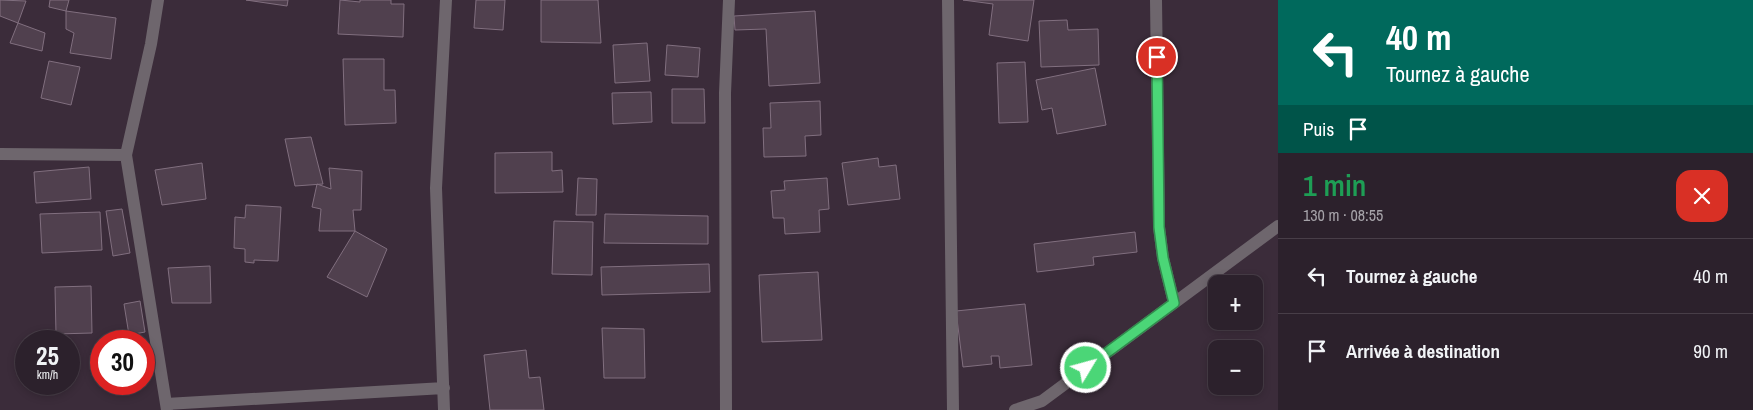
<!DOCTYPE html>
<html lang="fr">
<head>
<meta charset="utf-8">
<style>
  :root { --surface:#2c212c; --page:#342934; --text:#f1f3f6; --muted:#a6a3a9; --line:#483e48 }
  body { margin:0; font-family:"Archivo Narrow",sans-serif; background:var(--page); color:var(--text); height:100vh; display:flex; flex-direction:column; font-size:19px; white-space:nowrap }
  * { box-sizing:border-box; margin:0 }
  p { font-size:16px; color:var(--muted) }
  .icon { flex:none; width:28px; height:28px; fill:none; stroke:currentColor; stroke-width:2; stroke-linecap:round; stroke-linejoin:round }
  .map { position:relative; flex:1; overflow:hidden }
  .details { display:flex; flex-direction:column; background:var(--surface); width:475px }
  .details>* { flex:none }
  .top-card { background:#00695c; color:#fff; overflow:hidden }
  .fabs { position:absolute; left:1208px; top:275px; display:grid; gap:10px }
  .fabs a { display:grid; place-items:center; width:55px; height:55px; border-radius:10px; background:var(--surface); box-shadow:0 2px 8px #0003,0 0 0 1px var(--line); font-size:25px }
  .speed { position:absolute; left:15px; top:330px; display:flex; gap:10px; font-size:25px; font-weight:700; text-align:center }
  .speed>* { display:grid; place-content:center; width:65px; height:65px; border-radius:50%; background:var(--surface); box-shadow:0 2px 8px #0003,0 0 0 1px var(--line); line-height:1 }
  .speed small { font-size:12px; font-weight:400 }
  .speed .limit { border:8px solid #d22; background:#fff; color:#111 }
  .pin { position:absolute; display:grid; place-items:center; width:42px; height:42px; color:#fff; margin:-21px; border:2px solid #fff; border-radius:50%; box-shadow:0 1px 5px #0007 }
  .me { position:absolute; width:55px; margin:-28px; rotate:53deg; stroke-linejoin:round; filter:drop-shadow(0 0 4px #0008) }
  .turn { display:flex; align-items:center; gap:18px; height:105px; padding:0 25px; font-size:22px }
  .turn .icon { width:65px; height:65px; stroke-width:2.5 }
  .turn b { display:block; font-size:35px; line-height:42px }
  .then { display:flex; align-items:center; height:48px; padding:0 25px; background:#0003; gap:10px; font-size:19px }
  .round { display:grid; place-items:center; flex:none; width:52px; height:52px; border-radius:15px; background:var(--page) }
  .overview { display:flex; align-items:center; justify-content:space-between; height:85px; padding:0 25px }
  h1 { font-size:30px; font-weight:600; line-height:38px; color:#1e9e55 }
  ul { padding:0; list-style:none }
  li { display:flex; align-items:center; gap:15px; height:75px; padding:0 25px; border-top:1px solid var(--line) }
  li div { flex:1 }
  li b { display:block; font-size:19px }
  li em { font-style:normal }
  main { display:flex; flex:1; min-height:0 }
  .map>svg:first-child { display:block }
  .building { fill:#50404e; stroke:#816f7f }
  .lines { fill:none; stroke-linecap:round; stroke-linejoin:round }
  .minor { stroke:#6e666d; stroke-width:12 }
  .route-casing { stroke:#318b4d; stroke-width:12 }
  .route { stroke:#4bd677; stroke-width:9 }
</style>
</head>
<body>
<main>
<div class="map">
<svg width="1278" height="410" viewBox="0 0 1278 410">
  <rect width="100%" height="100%" fill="#3b2c3a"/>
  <path class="building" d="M0 0 26 1 18 23 0 16Z
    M50 0H69L66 11 49 7Z
    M246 0H288L287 6Z
    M340 0 360 2V0H391V4H404L403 37 338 34Z
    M476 0H505L503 30 474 28Z
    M541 0H598L601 43 541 42Z
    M963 0H1034L1028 41 989 35 993 4Z
    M66 11 116 18 111 59 70 53 74 33 66 29Z
    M815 11 820 83 769 86 766 29 735 30 734 16Z
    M1067 20 1068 30 1098 29 1099 65 1041 67 1039 21Z
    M18 23 45 33 42 51 10 43Z
    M647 43 650 81 615 83 613 45Z
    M667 45 700 48 698 77 665 75Z
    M343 59H384V90H395L396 123 345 125Z
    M49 61 80 67 71 105 41 98Z
    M1025 62 1028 122 999 123 997 63Z
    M1095 68 1106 125 1057 134 1052 108 1042 110 1036 80Z
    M672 89H704L705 123H672Z
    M651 92 652 122 613 124 612 93Z
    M820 101 821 135 805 136 806 156 764 157 763 128H771L770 103Z
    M311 137 323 184 295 186 285 139Z
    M552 152V171L562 170 563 192 495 193V153Z
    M878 158 879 167 896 165 900 199 848 205 842 163Z
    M202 163 206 199 162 205 155 170Z
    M89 167 91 199 36 203 34 172Z
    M329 168 362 171 361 210H353L355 231H319L321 209 312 207 317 184 331 189Z
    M578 178 597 179 596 215H576Z
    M827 178 829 209 819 210 820 232 785 234 784 218H773L771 191 785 190 784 181Z
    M246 205 281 207 278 261 254 260V263L245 262V249L234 248 235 217 245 218Z
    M122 209 130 253 113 256 106 211Z
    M100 212 102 250 42 253 40 214Z
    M605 214 708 216V244L604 243Z
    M554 221 593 222 592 275 552 274Z
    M355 231 387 249 367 297 327 277Z
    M1135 232 1137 252 1093 257 1094 265 1037 272 1034 244Z
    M709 264 710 292 602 295 601 267Z
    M210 266 211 303H172L168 268Z
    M818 272 822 340 762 342 759 275Z
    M91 286 92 333 56 334 55 287Z
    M140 301 145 332 129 335 124 304Z
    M1025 304 1032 365 1000 368 999 356H991L992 364 963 367 956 311Z
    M602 328 644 329 645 378H604Z
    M526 350 529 378 540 377 544 410H490L484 355Z"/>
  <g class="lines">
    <path class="minor" d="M158 0 151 44 126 155 167 410
      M948 0 953 410
      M1156 0 1159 227 1163 258 1174 303
      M0 154 126 155
      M166 404 444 388
      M444 410 436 188 446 0
      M726 410 725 93 729 0
      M1015 410 1042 401 1278 226"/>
  </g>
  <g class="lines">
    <g class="route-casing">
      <path id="route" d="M1086 368 1174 303 1163 258 1159 227 1157 57"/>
    </g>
    <use href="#route" class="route"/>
  </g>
</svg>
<div class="fabs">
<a>+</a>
<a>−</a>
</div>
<div class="speed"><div>25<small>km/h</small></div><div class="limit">30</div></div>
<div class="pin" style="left:1157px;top:57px;background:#d93025"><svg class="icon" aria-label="arrive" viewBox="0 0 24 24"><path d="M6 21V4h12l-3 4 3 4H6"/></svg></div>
<svg class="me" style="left:1086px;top:368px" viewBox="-20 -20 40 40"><circle r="17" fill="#4bd677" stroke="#fff" stroke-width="3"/><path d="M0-11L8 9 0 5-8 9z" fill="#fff"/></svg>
</div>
<section class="details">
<div class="top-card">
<div class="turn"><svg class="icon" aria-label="left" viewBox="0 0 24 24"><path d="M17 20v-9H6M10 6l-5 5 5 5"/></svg><div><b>40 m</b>Tournez à gauche</div></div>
<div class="then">Puis<svg class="icon" aria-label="arrive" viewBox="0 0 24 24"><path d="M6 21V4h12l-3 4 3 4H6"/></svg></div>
</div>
<div class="overview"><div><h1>1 min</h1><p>130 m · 08:55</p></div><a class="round" style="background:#d93025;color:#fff"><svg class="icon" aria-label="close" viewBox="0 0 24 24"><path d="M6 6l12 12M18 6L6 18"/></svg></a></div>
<ul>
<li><svg class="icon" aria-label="left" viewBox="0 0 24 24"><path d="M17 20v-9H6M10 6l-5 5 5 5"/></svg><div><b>Tournez à gauche</b></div><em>40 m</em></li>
<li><svg class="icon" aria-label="arrive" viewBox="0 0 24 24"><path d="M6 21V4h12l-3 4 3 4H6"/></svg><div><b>Arrivée à destination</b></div><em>90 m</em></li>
</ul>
</section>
</main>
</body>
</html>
